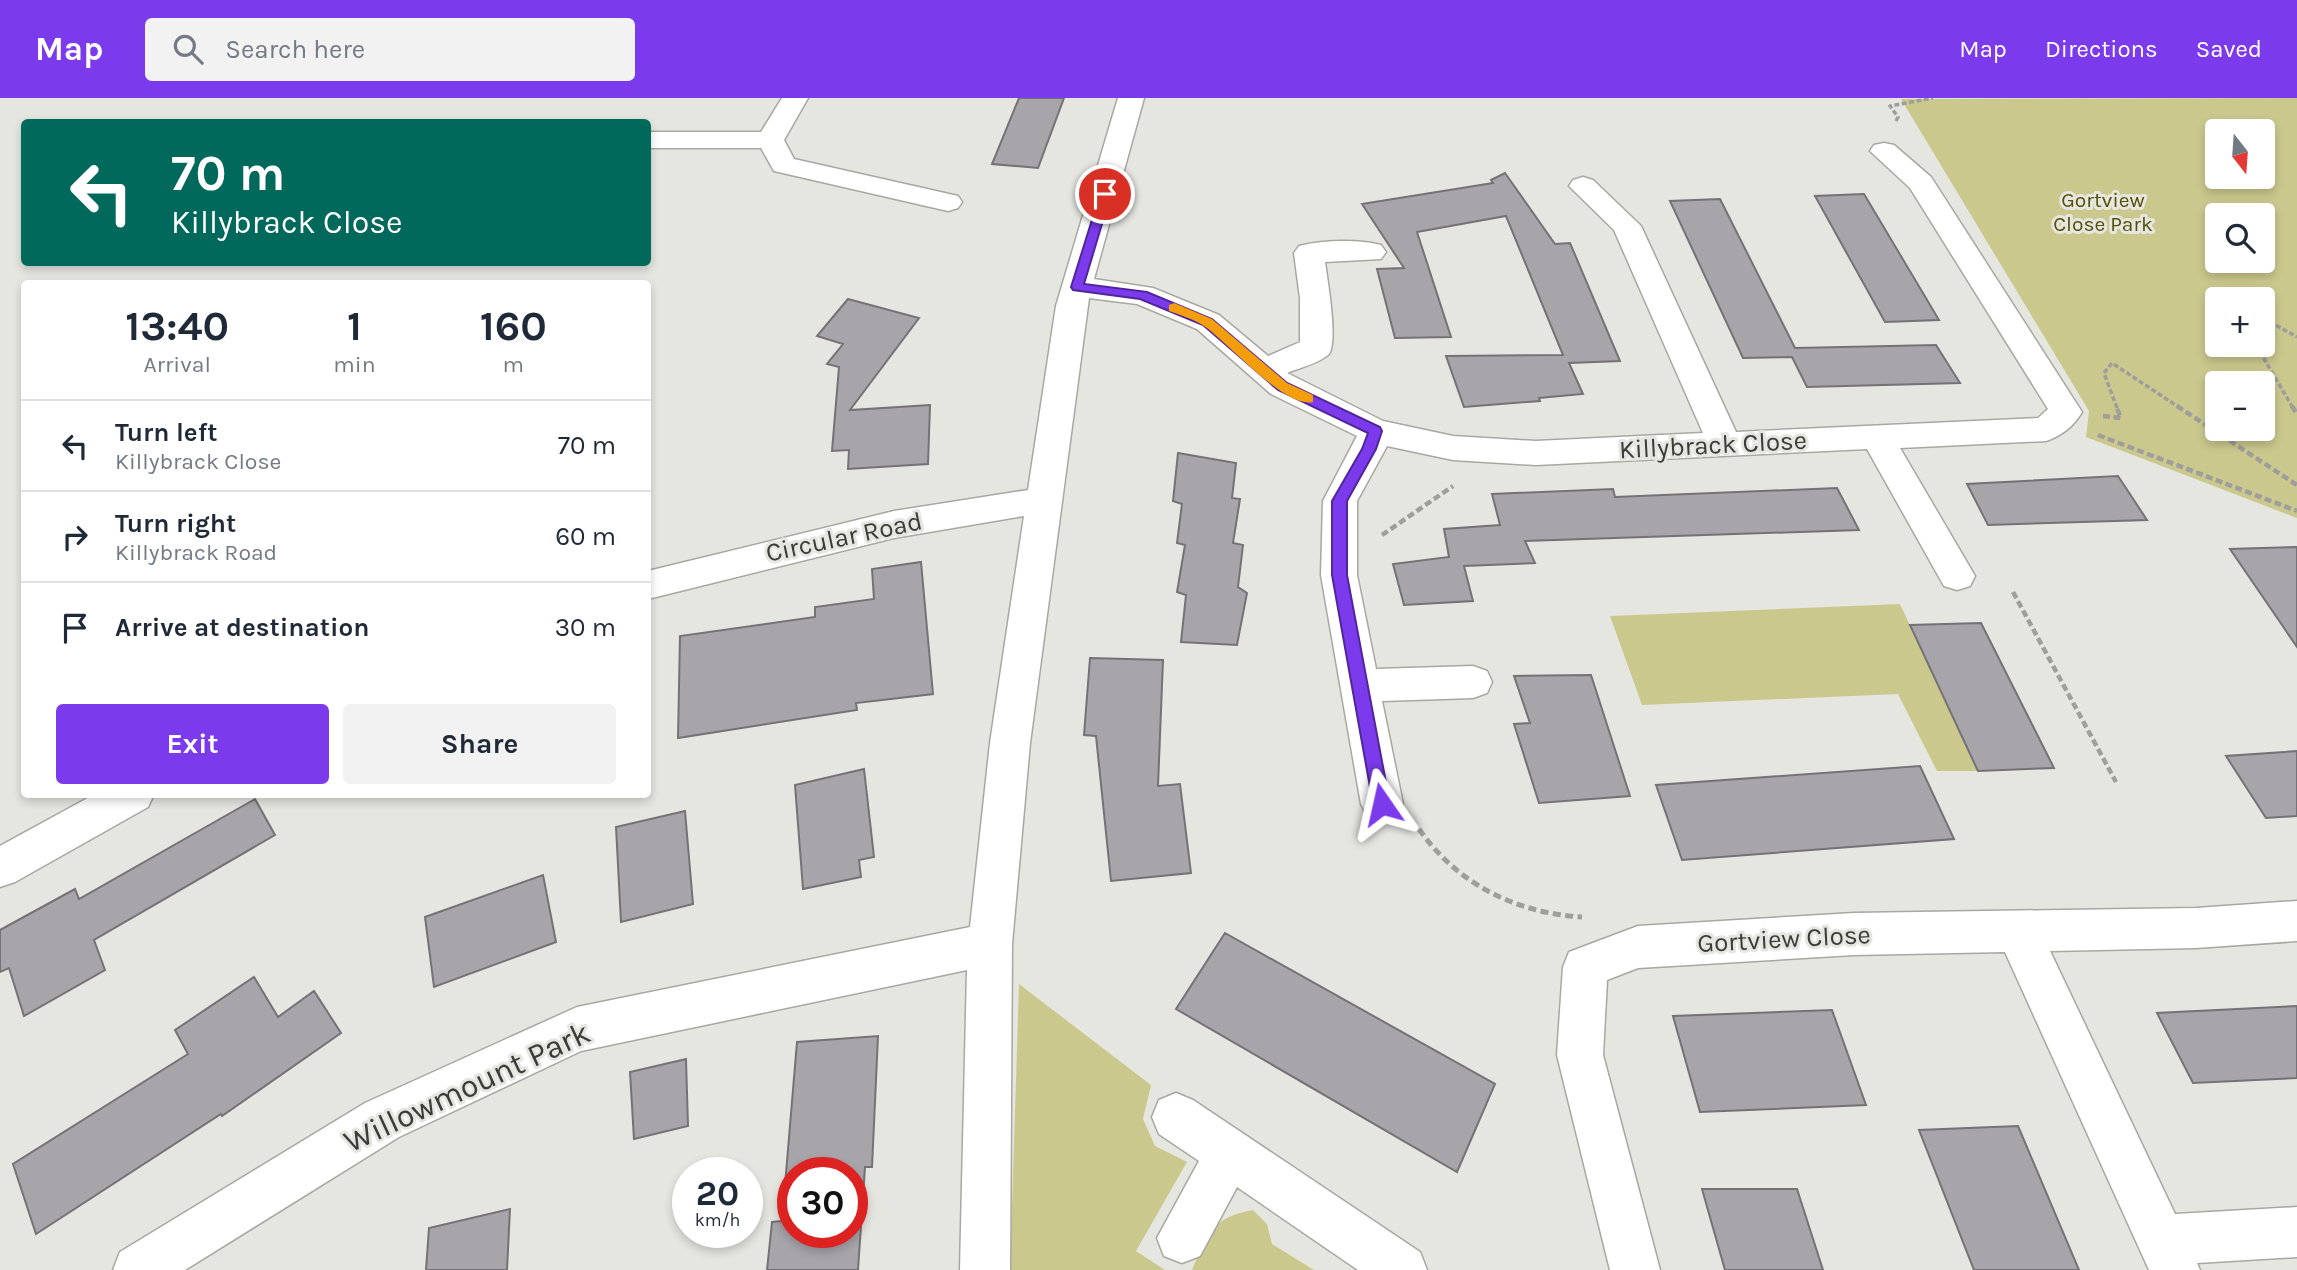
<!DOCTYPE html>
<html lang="en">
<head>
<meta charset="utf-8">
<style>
  :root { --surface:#fff; --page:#f2f2f3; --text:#1f2937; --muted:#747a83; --line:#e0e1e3; --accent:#7c3aed }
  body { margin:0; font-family:Karla,sans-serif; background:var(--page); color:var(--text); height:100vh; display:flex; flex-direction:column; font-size:26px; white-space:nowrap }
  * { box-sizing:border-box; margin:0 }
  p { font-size:23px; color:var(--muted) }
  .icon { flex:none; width:38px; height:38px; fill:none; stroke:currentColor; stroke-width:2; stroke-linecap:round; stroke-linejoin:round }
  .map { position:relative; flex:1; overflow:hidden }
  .drawer { position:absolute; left:21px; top:182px; width:630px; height:518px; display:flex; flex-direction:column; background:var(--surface); border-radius:7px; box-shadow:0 4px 10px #0003 }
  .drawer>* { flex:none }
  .hud { position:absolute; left:21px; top:21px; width:630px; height:147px; border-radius:7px; box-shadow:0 4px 10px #0003; background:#00695c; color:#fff; overflow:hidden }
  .needle { width:46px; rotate:163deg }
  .controls { position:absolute; left:2205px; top:21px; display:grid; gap:14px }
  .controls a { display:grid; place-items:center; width:70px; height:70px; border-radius:7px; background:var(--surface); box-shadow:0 4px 10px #0003; font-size:35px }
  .speed { position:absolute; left:672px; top:1059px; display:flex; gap:14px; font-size:35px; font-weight:700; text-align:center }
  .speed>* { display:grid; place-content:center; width:91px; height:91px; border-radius:50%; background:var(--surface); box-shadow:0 4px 10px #0003; line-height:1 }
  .speed small { font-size:18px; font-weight:400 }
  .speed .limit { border:10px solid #d22; background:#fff; color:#111 }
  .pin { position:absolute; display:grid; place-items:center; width:60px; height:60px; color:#fff; margin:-30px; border:4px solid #fff; border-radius:50%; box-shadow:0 2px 7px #0007 }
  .me { position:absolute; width:77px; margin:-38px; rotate:349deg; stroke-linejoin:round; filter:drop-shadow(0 0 5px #0008) }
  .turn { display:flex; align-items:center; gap:24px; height:147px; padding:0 35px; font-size:32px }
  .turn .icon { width:91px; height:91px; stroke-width:2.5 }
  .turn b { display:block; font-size:49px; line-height:60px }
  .eta { display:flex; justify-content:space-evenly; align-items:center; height:119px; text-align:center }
  .eta b { font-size:42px; font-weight:700; line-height:49px }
  .cta { display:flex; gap:14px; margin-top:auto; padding:14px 35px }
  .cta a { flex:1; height:80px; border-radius:7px; background:var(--accent); color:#fff; font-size:28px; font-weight:700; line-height:80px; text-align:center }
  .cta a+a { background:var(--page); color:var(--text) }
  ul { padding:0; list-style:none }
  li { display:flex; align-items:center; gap:21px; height:91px; padding:0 35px; border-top:2px solid var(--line) }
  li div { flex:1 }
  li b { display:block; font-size:26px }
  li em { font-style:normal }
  header { display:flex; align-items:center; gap:42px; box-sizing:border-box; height:98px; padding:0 35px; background:var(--accent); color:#fff }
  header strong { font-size:33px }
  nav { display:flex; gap:38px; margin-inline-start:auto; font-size:24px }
  .search { width:490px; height:63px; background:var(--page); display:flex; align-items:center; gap:18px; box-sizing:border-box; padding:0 24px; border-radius:7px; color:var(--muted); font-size:26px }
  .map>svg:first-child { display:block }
  .green { fill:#cbc88e; fill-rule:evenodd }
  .building { fill:#a7a5aa; stroke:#747276; stroke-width:2; fill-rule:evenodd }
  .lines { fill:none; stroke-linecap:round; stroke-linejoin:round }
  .minor-casing { stroke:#a8a7a2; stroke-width:3 }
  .path-far2 { stroke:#9e9e9a; stroke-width:3.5; stroke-dasharray:5 2.5; stroke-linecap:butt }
  .path-far1 { stroke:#9e9e9a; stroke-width:4.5; stroke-dasharray:7 3.5; stroke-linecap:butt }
  .path { stroke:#9e9e9a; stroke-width:5; stroke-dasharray:8 4.5; stroke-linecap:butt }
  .minor { fill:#fff; fill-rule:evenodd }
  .route { fill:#7c3aed; stroke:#51269a; stroke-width:2 }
  .slow { fill:#f59e0b }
  .labels { text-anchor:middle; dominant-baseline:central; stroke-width:6; stroke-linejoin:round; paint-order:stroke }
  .far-park-label { font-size:21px; fill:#554f04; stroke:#e6e6e1 }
  .street-label { font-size:26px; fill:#3b3b39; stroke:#e6e6e1 }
  .near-street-label { font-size:32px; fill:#3b3b39; stroke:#e6e6e1 }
</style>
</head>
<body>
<header>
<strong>Map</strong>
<div class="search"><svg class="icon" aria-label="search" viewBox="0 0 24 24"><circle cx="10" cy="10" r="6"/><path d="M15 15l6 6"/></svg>Search here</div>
<nav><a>Map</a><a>Directions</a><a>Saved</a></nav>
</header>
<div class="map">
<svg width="2297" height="1172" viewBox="0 0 2297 1172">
  <rect width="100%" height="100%" fill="#e6e6e1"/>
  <path class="green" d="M2297 0V420L2086 339 2089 313 1901 1ZM2217 33H2263V79H2217ZM2217 117H2263V163H2217ZM2263 201V247H2217V201ZM2263 285V331H2217V285Z
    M1900 506 1978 673H1937L1898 596 1642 607 1610 518Z
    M1019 886 1151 987 1143 1021 1155 1048 1187 1064 1136 1153 1165 1172H1010Z
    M1253 1112 1267 1126 1272 1146 1314 1172H1192C1208 1135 1211 1120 1253 1112Z"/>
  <path class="building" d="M1019 0H1064L1038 70 992 66Z
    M1505 75 1555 146 1570 145 1620 263 1569 265 1583 296 1539 300 1540 303 1464 309 1446 258 1563 257 1506 118 1417 134 1451 239 1395 240 1377 171 1404 170 1362 106 1493 85 1491 82Z
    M1864 96 1939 222 1885 224 1815 98Z
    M1720 101 1795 250 1936 247 1960 285 1807 289 1792 259 1743 260 1670 103Z
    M848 201 919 220 850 312 930 307 928 366 848 371 849 352 832 353 839 269 827 266 843 246 817 238Z
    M1178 355 1236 365 1232 400 1240 401 1233 445 1243 447 1238 489 1247 495 1237 547 1181 544 1186 497 1177 494 1185 447 1177 445 1182 406 1173 403Z
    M2118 378 2147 422 1988 427 1967 386Z
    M1837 390 1859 432 1525 443 1535 465 1464 468 1473 503 1404 507 1393 466 1449 459 1444 431 1500 427 1492 396 1613 391 1615 399Z
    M2297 449V549L2230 451Z
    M921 464 933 596 856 605 857 612 678 640 680 538 815 519V509L874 501 872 471Z
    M1981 525 2054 670 1978 673 1910 527Z
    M1090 560 1163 562 1158 688 1180 686 1191 775 1111 783 1096 638 1084 637Z
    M1591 577 1630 698 1539 705 1514 626 1530 625 1514 578Z
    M2297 653V718L2266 720 2226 658Z
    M1920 668 1954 741 1682 762 1656 687Z
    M864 671 874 759 859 762 861 779 803 791 795 687Z
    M255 701 275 737 94 842 105 872 24 918 9 870 0 874V832L75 791 79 801Z
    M685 713 693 806 621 824 616 729Z
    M543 777 556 844 434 889 425 819Z
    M1225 835 1495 986 1457 1074 1176 911Z
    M254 879 278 919 314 893 341 935 222 1018 221 1016 36 1136 13 1066 188 956 175 932Z
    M2297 908V980L2193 985 2157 915Z
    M1832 912 1866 1007 1700 1014 1673 918Z
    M878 938 872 1069H865L858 1172H767L772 1124 782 1123 797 944ZM793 1074H852V1134H793Z
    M686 961 688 1028 634 1041 630 974Z
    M2018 1028 2079 1172H1974L1919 1032Z
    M1702 1091H1797L1823 1172H1725Z
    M510 1111 507 1172H426L429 1130Z"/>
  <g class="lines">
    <g class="minor-casing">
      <path id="minor" d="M782 0H808L784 42 794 61 958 98 962 104 958 110 948 113 774 73 761 50H648V34H761Z
        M1118 0H1144L1094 181 1153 190 1219 217 1268 258 1300 244V200L1294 155 1299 148C1322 142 1358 141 1381 147L1386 154 1381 161 1325 164C1327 180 1339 246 1328 257 1319 265 1299 270 1287 275L1383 323 1453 338 1536 343 1703 335 1614 132 1569 88 1573 82 1583 79 1593 82 1641 128 1736 334 2038 320 2048 311 1910 90 1870 53 1874 47 1884 45 1894 47 1931 79 2082 314C2074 328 2061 338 2046 343L1900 350 1975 478 1970 488 1957 492 1944 488 1867 351 1536 367 1453 362 1387 348 1357 403V477L1376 571 1473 568 1487 573 1492 584 1487 595 1473 600 1382 603 1403 706 1396 719 1382 724 1368 719 1361 706 1321 477 1323 403 1357 338 1271 296 1197 231 1137 206 1089 200 1030 645 1012 846 1010 1172H960L967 872 581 953 399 1039 185 1172H113L120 1154 365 1005 577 909 970 829 990 645 1024 418 894 440 648 501V473L894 413 1028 392 1056 208Z
        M95 696H154L148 709 15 784 0 789V748Z
        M2297 803V843L2196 850 2050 853 2175 1116 2297 1109V1159L2197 1165 2200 1172H2149L2005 854 1854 857 1638 870 1607 882 1603 957 1660 1172H1610L1557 957 1563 869 1569 854 1638 828 1854 815 2196 810Z
        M1176 995 1193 1002 1420 1154 1427 1172H1358L1237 1089 1200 1158 1182 1165 1164 1158 1157 1140 1199 1063 1159 1036 1152 1019 1159 1002Z"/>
    </g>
    <path class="path-far2" d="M1896 23 1898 19 1890 8 1933 0
      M2263 220 2297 239
      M2256 247 2293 310
      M2117 310 2104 275 2112 265 2180 310"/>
    <path class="path-far1" d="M2177 308 2297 387
      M2292 308 2297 316
      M2103 318 2121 320 2116 308
      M2098 337 2297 413
      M1382 437 1453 388
      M2013 494 2116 684"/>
    <path class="path" d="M1419 731C1457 786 1516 815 1582 819"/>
    <use href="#minor" class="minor"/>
  </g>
  <path class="route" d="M1101 93 1111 96 1084 186 1147 194 1212 221 1287 285 1380 329 1382 333 1376 351 1347 403V477L1390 706 1388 712 1382 714 1376 712 1373 706 1332 477V403L1362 351 1368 335 1278 292 1203 227 1140 201 1073 192 1071 189Z"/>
  <path class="slow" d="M1174 205 1212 221 1287 285 1313 297V304C1285 311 1228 244 1204 228 1194 221 1180 217 1169 213V207Z"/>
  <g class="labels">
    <g class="far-park-label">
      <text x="2103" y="102">Gortview<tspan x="2103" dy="24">Close Park</tspan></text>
    </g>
    <g class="street-label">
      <text transform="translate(1713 347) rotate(-3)">Killybrack Close</text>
      <text transform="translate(844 439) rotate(-12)">Circular Road</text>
      <text transform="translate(1784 841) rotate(-3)">Gortview Close</text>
    </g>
    <g class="near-street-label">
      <text transform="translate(467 989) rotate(-25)">Willowmount Park</text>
    </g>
  </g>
</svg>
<div class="controls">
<a><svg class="needle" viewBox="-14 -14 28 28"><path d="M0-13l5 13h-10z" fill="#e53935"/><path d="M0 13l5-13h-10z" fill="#747a83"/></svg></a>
<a><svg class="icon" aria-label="search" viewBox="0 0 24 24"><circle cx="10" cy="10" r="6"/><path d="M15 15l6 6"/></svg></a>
<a>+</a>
<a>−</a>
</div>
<div class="speed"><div>20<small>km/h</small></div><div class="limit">30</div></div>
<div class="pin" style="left:1105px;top:96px;background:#d93025"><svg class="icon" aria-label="arrive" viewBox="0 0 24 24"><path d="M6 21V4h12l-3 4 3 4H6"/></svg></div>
<svg class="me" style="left:1382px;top:706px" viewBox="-20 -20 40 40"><path d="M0-17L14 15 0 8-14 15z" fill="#7c3aed" stroke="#fff" stroke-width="4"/></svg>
<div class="hud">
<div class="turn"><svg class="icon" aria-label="left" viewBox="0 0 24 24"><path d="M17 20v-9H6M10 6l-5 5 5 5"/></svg><div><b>70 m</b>Killybrack Close</div></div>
</div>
<section class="drawer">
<div class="eta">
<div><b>13:40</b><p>Arrival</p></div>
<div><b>1</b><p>min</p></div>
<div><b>160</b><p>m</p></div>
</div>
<ul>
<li><svg class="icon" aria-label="left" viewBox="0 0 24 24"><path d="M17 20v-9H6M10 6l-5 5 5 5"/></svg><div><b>Turn left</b><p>Killybrack Close</p></div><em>70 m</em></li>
<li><svg class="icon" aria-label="right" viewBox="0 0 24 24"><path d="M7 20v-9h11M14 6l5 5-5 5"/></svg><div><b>Turn right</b><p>Killybrack Road</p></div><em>60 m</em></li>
<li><svg class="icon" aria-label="arrive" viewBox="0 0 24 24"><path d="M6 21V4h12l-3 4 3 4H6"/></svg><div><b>Arrive at destination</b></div><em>30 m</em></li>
</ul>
<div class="cta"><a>Exit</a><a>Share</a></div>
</section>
</div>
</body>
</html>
